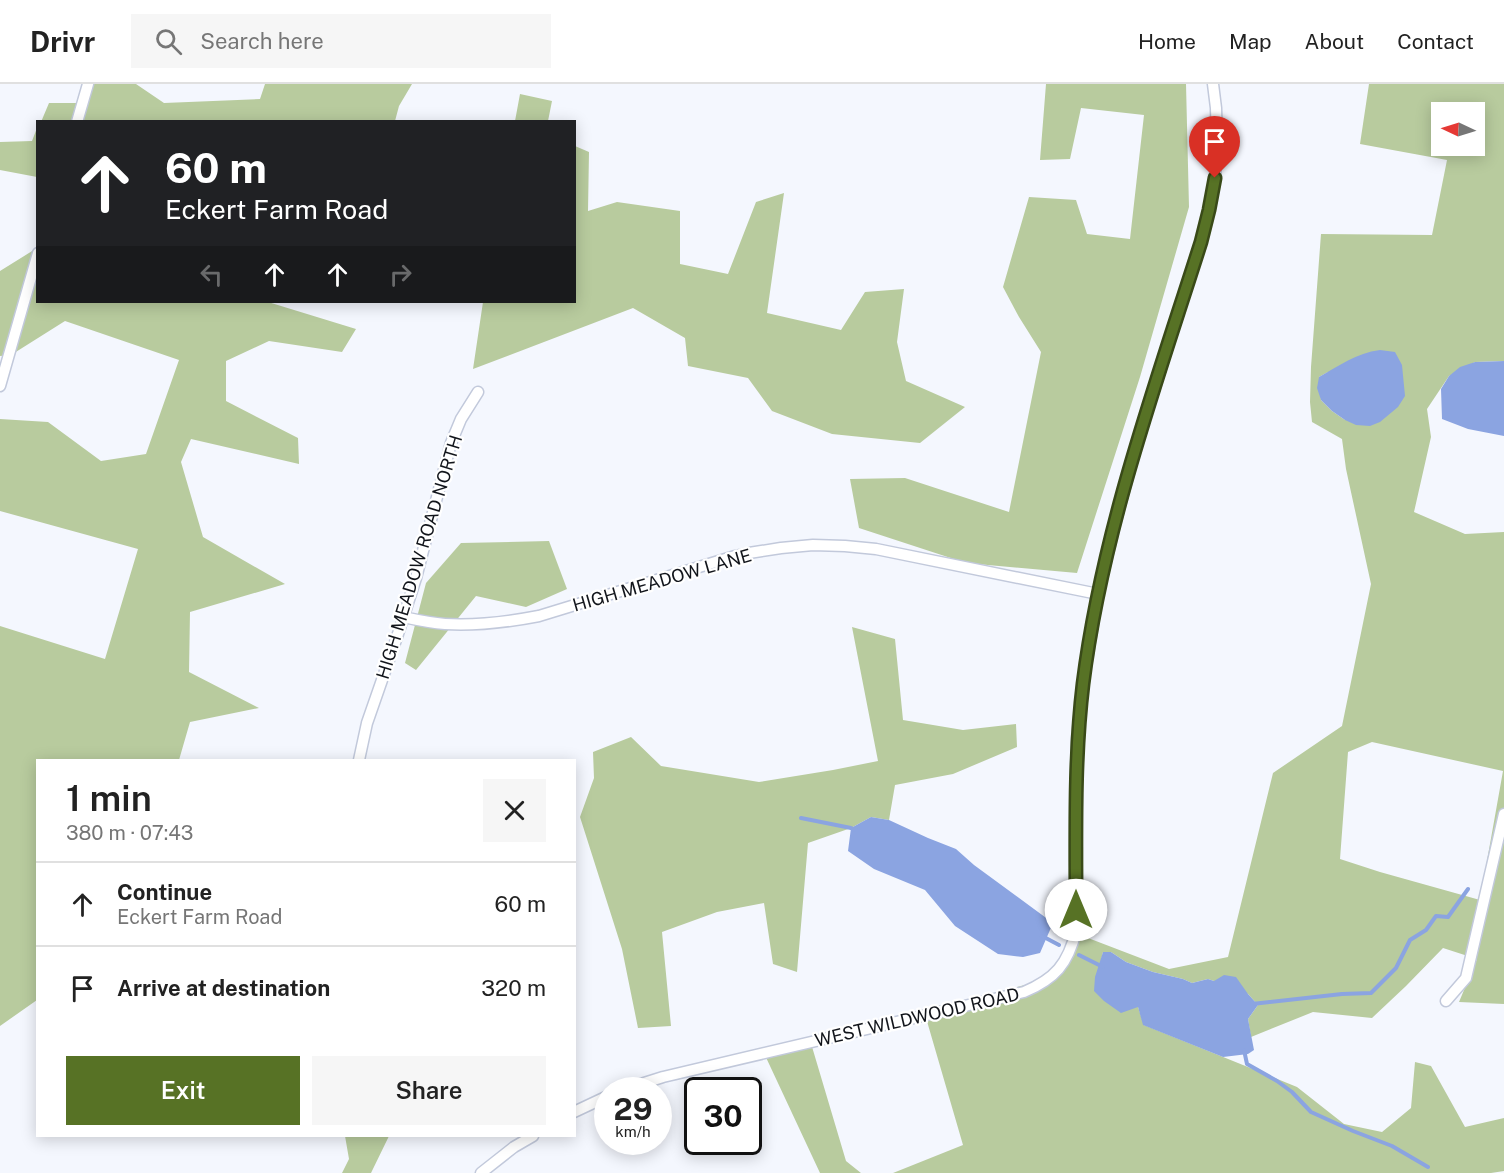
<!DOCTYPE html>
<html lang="en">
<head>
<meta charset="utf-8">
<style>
  :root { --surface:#fff; --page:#f6f6f6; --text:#222; --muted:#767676; --line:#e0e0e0; --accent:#577225 }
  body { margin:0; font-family:"Public Sans",sans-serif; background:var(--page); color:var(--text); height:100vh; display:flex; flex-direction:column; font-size:22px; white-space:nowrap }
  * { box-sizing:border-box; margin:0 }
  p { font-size:20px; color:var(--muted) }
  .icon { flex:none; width:33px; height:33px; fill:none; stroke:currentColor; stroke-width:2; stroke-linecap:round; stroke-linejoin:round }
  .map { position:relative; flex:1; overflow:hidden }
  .details { position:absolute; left:36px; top:675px; width:540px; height:378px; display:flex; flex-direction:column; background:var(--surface); border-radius:0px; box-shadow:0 3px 15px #0003 }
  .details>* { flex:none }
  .guide { position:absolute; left:36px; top:36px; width:540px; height:183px; border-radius:0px; box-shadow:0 3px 15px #0003; background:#202124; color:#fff; overflow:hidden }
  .needle { width:39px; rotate:274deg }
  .buttons { position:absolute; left:1431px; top:18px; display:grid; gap:12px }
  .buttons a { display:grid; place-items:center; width:54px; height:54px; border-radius:0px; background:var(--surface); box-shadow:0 3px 15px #0003; font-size:30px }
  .speed { position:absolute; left:594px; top:993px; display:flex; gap:12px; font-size:30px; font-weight:700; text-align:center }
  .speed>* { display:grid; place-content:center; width:78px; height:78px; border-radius:50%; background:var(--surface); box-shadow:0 3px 15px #0003; line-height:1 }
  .speed small { font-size:15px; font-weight:400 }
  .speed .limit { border:3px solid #111; border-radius:9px; background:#fff; color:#111 }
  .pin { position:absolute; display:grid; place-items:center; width:51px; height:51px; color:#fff; margin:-62px -26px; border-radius:50% 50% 50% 0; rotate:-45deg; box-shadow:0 0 6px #0007 }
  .pin .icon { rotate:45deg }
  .me { position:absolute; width:66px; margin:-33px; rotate:0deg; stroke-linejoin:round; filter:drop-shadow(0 0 4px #0008) }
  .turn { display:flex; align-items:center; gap:21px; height:126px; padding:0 30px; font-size:27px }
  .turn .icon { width:78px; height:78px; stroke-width:2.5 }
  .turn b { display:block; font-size:42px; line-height:51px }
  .lanes { display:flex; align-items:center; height:57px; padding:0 30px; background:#0003; justify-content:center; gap:30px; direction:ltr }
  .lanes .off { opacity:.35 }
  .round { display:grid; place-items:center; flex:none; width:63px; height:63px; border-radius:0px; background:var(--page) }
  .summary { display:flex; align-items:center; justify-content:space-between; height:102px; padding:0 30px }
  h1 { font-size:36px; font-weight:600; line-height:45px }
  .button { display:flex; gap:12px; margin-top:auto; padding:12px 30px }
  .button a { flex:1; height:69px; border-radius:0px; background:var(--accent); color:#fff; font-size:24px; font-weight:600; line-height:69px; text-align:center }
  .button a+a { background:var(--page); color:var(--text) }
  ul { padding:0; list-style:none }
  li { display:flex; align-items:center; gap:18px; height:84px; padding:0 30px; border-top:2px solid var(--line) }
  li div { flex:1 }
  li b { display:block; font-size:22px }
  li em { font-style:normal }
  header { display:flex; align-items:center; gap:36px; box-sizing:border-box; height:84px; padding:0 30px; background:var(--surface); border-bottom:2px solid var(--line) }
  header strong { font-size:28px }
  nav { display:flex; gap:33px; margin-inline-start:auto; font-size:21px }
  .search { width:420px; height:54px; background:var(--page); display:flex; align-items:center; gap:15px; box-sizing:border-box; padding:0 21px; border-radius:0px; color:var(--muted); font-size:22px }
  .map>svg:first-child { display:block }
  .green { fill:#b8cb9e; fill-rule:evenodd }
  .water { fill:#8ba4e1 }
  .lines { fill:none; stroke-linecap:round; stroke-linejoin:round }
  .stream { stroke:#8ba4e1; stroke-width:4 }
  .street-casing { stroke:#c2c9db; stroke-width:13 }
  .street { stroke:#fff; stroke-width:10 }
  .route-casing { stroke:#394a18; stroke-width:15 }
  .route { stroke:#577225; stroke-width:10 }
  .labels { text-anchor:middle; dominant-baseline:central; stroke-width:4.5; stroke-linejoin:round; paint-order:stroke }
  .street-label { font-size:18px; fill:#12151b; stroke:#fff }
</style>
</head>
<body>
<header>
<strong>Drivr</strong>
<div class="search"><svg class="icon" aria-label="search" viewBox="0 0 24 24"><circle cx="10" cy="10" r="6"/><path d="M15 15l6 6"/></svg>Search here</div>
<nav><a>Home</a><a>Map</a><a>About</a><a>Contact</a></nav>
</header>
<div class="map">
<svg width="1504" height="1089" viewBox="0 0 1504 1089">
  <rect width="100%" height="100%" fill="#f4f7fe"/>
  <path class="green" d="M87 0H136L164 19 260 15 265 0H412L399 22 395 37 41 38 49 19H81Z
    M1046 0H1186L1189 123 1140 293 1077 489 966 479 859 444 850 395 905 394 1009 428 1041 268 1019 233 1003 203 1029 113 1076 116 1087 150 1130 155 1144 31 1081 24 1070 75 1040 76Z
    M1369 0H1504V277L1475 278 1449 292 1427 325 1431 353 1414 428 1465 450 1504 448V920L1459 918 1477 875 1443 864 1406 902 1372 934 1313 928 1251 953 1248 935 1258 921 1248 910 1214 897 1208 895 1192 899 1183 895 1153 888 1126 878 1111 868H1103L1100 881 1138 923 1144 941 1297 1003 1344 1040 1382 1048 1411 1024 1415 978 1431 982 1465 1043 1504 1034V1087L1491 1089H893L963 1061 924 927 1048 895 1075 849 1169 885 1228 873 1273 689 1342 642 1371 500 1346 385 1342 355 1312 338 1310 318 1311 283 1321 150 1432 151 1447 76 1360 60ZM1442 28H1474V62H1442ZM1328 288 1345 336 1332 327 1321 316 1319 293ZM1372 658 1503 687 1480 816 1380 788 1340 775 1348 668Z
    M520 10 552 17 548 37H515Z
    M37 44V93L0 86V58L32 57Z
    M575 62 589 68 588 127 617 118 680 127V180L728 190 756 118 784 109 767 229 841 246 865 208 904 205 897 258 906 297 965 323 920 359 832 350 772 327 748 294 688 282 685 254 633 224 473 285 483 218H574Z
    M37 164 38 218H268L356 245 342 268 269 257 226 277V317L298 354 299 380 191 355 181 378 203 453 285 500 190 528 189 588 259 624 190 638 179 676H38L37 916 0 942V542L105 575 138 465 0 427V335L48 338 101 377 146 370 179 276 65 237 11 271 0 272V187Z
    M549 457 567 505 526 523 476 512 416 586 405 579 426 499 461 459Z
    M852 543 895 555 903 636 963 646 1016 640 1017 663 953 690 895 701 889 736 871 733 851 744 808 759 797 888 773 880 764 819 717 828 662 848 671 942 638 944 622 865 580 733 594 694 593 668 631 653 661 682 759 698 833 686 878 677Z
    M810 956 846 1077 861 1089H820L763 967Z
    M345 1052H389L371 1089H342L349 1075Z"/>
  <path class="water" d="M1380 266 1395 268 1402 281 1405 312 1398 323 1380 338 1370 342 1356 341 1345 336 1332 327 1321 316 1317 304 1319 293C1339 282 1356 269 1380 266Z
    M1504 277V352L1468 345 1442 335 1441 305 1449 292 1460 283 1475 278Z
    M871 733 889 736 928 754 956 765 974 781 1053 839 1040 869 1023 873 998 870 955 842 925 806 874 785 848 767 851 744Z
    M1103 868H1111L1126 878 1153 888 1183 895 1192 899 1208 895 1214 897 1224 891 1236 893 1248 910 1258 921 1248 935 1254 966 1248 970 1223 973 1143 941 1138 923 1121 929 1104 917 1094 907 1095 893Z"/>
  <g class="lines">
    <path class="stream" d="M801 734 851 744 856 746
      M1042 852 1059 861
      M1079 871 1103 883
      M1252 920 1342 910 1371 909 1396 884 1410 856 1426 846 1436 832 1448 833 1468 805
      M1244 966 1247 980 1277 997 1292 1008 1311 1028 1353 1047 1392 1062 1428 1083"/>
    <g class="street-casing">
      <path id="street" d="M77 38 88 0
        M0 302 38 169
        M403 533C417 536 432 539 445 540 477 542 508 538 539 532L735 472 749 469 781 464 813 461 845 462 876 465 1098 510
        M359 676 367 639 398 550 416 494 451 359 461 335 478 308
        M1446 917 1466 894 1504 730
        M622 1006 663 993 1024 908C1055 895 1068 880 1076 847V696L1077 654 1083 599 1098 510 1116 436 1138 356 1201 158 1210 123 1215 94 1217 59 1216 24 1213 0
        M574 1028 608 1012
        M481 1089 514 1063 533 1052"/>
    </g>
    <use href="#street" class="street"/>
  </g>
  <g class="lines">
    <g class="route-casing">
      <path id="route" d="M1076 826C1076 750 1074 675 1083 600 1102 448 1155 303 1201 158L1209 126 1215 94"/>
    </g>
    <use href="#route" class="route"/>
  </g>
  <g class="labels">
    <g class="street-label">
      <text transform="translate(419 473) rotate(-73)">HIGH MEADOW ROAD NORTH</text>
      <text transform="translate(662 496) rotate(-16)">HIGH MEADOW LANE</text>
      <text transform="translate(917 933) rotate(-13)">WEST WILDWOOD ROAD</text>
    </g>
  </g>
</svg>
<div class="buttons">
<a><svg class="needle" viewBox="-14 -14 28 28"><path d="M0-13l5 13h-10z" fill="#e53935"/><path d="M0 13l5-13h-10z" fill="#767676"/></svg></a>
</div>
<div class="speed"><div>29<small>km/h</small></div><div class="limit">30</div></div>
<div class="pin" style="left:1215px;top:94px;background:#d93025"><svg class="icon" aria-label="arrive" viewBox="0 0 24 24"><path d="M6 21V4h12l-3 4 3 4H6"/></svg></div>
<svg class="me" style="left:1076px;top:826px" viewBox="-20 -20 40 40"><circle r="19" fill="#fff"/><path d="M0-13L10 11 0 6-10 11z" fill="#577225"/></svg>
<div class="guide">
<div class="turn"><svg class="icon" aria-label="ahead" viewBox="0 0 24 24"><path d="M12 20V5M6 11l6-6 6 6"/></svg><div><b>60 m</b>Eckert Farm Road</div></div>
<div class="lanes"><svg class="icon off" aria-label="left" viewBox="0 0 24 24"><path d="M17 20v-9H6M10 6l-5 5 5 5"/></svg><svg class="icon" aria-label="ahead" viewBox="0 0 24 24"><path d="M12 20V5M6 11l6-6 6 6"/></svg><svg class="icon" aria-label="ahead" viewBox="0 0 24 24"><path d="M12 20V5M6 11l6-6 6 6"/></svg><svg class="icon off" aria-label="right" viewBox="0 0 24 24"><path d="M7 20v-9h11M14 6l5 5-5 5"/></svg></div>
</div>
<section class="details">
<div class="summary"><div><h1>1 min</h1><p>380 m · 07:43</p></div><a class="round"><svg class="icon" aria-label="close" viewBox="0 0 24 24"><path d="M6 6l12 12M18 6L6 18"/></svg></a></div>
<ul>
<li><svg class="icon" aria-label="ahead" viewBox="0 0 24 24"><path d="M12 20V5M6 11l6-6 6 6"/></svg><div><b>Continue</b><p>Eckert Farm Road</p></div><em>60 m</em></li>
<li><svg class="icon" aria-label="arrive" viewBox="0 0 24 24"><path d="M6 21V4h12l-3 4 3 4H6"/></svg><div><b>Arrive at destination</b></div><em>320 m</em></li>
</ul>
<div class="button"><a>Exit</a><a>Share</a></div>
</section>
</div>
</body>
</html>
